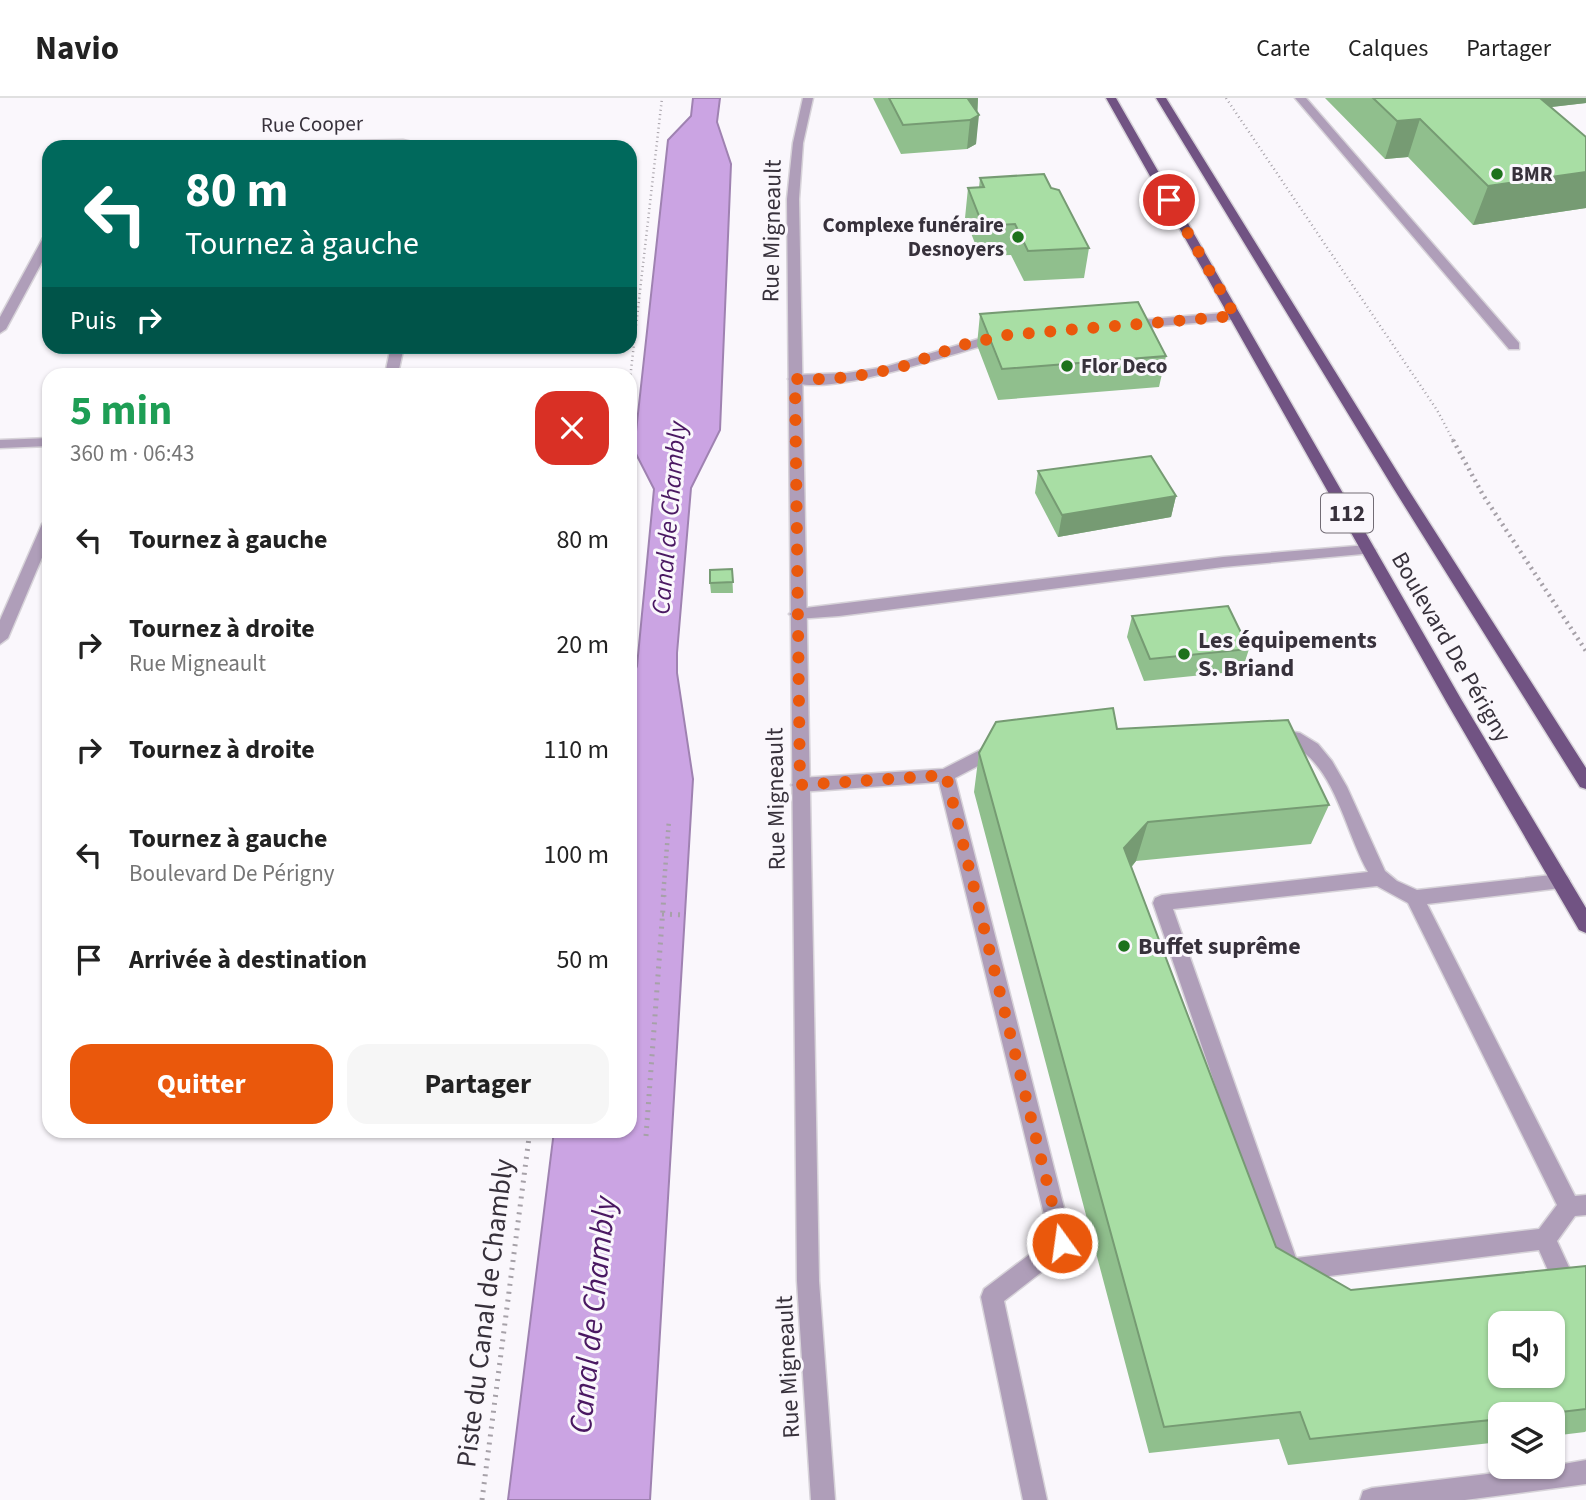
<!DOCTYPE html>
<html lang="fr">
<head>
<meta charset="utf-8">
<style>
  :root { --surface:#fff; --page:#f6f6f6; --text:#222; --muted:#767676; --line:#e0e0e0; --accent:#ea580c }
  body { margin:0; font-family:"Source Sans 3",sans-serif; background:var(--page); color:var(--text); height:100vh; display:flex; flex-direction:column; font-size:26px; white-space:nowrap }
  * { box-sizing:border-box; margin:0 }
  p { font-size:23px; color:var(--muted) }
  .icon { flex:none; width:38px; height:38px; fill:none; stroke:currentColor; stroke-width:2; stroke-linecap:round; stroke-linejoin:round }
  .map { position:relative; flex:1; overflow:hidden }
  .sheet { position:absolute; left:42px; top:270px; width:595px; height:770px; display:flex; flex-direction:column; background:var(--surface); border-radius:21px; box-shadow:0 2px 5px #0004 }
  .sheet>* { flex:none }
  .top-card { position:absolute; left:42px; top:42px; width:595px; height:214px; border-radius:21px; box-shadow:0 2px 5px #0004; background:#00695c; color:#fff; overflow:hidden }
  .tools { position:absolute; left:1488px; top:1213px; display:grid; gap:14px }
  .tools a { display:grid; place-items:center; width:77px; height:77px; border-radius:14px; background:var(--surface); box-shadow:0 2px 5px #0004; font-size:35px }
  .pin { position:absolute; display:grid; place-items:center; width:60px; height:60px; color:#fff; margin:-30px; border:4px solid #fff; border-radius:50%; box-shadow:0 2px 7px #0007 }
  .me { position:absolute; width:77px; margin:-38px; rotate:346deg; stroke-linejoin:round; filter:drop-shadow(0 0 5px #0008) }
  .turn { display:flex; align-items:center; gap:24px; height:147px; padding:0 28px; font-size:32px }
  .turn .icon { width:91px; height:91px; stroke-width:2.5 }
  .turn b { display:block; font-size:49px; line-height:60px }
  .then { display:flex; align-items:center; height:66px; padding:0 28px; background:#0003; gap:14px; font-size:26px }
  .round { display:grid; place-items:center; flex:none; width:74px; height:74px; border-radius:21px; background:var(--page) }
  .headline { display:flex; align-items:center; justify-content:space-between; height:119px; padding:0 28px }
  h1 { font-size:42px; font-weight:700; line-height:52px; color:#1e9e55 }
  .primary-button { display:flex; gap:14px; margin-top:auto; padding:14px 28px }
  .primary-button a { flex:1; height:80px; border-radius:21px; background:var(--accent); color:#fff; font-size:28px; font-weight:700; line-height:80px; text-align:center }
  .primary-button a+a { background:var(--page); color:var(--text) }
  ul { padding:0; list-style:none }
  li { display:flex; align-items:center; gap:21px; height:105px; padding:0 28px }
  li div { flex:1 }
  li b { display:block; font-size:26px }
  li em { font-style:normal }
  header { display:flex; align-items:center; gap:42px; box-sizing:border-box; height:98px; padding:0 35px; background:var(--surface); border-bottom:2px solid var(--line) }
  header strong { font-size:33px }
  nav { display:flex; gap:38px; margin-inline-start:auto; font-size:24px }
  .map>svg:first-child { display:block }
  .water { fill:#cba4e3; stroke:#9f82b1; stroke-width:2 }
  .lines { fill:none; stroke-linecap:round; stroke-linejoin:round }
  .lane-casing { stroke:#d7d3d9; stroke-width:3 }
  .street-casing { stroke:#d7d3d9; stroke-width:3 }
  .primary-casing { stroke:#d7d3d9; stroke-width:3 }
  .path-far2 { stroke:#a6a1a8; stroke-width:2.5; stroke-dasharray:1 3.5; stroke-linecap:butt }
  .path-far1 { stroke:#a6a1a8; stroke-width:4.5; stroke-dasharray:2 4.5; stroke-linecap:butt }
  .path { stroke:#a6a1a8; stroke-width:5; stroke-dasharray:2 6; stroke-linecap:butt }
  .lane { fill:#af9eb9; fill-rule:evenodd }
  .street { fill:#af9eb9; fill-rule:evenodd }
  .primary { fill:#715383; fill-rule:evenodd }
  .wall { fill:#90bf8d }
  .shaded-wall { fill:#769b73 }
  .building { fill:#a8dea4; stroke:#769b73; stroke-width:2; fill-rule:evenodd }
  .route { stroke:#ea580c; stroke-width:12; stroke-dasharray:0 21.6 }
  .poi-dot { fill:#1d721c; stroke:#faf7fc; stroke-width:2.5 }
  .labels { text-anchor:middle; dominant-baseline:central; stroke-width:6; stroke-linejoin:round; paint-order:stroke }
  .far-street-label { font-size:21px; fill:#37313b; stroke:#faf7fc }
  .far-poi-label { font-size:21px; font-weight:bold; fill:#37313b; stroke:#faf7fc; text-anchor:start }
  .shield { fill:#faf7fc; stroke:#726c75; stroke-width:2 }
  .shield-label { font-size:23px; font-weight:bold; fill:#37313b }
  .street-label { font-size:24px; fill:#37313b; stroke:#faf7fc }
  .poi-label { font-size:24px; font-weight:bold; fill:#37313b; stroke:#faf7fc; text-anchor:start }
  .water-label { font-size:26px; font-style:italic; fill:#4a1862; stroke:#faf7fc }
  .near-street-label { font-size:28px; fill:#37313b; stroke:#faf7fc }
  .near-water-label { font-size:32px; font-style:italic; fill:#4a1862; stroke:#faf7fc }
</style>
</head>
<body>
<header>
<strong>Navio</strong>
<nav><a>Carte</a><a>Calques</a><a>Partager</a></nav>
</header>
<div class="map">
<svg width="1586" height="1402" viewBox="0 0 1586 1402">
  <rect width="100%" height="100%" fill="#faf7fc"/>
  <path class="water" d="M693 0H720L717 24 731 66 720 332 691 390 677 555V575L693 681 650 1402H508L554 1033 630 1032V585L637 568 654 391 634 352 668 42 691 18Z"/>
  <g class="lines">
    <g class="lane-casing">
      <path id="lane" d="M1295 0H1306L1519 245V251H1509Z
        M1235 214 1241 218 1239 221 1127 231 1121 227 1127 223Z
        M998 235 1004 239 1003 242C965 251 817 305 788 281L795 277 847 275 885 269Z
        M1368 447 1376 452 1373 455 1223 469 839 518 797 521 789 516 797 511 1223 459Z
        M1272 630 1300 635 1318 646 1332 663 1347 689 1385 773 1397 783 1417 792 1561 776 1567 778 1570 783 1567 788 1561 790 1427 806 1575 1098 1586 1097V1117L1575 1118 1557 1143 1586 1206V1243L1578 1240 1539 1152 1289 1183 1281 1180 1153 805 1155 800 1162 797 1368 774C1345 734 1336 670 1293 647 1285 642 1275 643 1266 640L1264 636 1266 632ZM1377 788 1408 805 1557 1107 1539 1131 1296 1160 1173 811Z
        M1000 646 1006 648 1009 652 1006 656 995 659 955 680 1073 1145 1070 1152 1004 1203 1047 1402H1023L981 1199 984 1191 1050 1141 939 684 800 694 791 687 800 680 943 671 986 649Z
        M1586 1362V1386L1465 1402H1360L1363 1393 1372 1390 1552 1368Z"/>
    </g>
    <g class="street-casing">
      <path id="street" d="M803 0H813L803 45 799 101 819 1183 835 1402H811L797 1183 787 101 793 45Z
        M403 42 435 49H190L195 46Z
        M49 136V151L6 231 0 235V219L43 140Z
        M391 248H404L398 276H385Z
        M49 340V348L0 350V342Z
        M49 421V443L8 540 0 546V522L42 426Z"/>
    </g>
    <g class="primary-casing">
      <path id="primary" d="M1106 0H1116L1461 601 1586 810V835L1579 832 1447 605Z
        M1156 0H1166L1406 388 1586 670V691L1580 689 1392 388Z"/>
    </g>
    <path class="path-far2" d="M1226 0 1437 312 1454 344
      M630 281 662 0"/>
    <path class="path-far1" d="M1453 342 1483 397 1586 553
      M663 799 669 722"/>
    <path class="path" d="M662 816 685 817
      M646 1038 664 797
      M482 1402 530 1032"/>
    <use href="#lane" class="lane"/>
    <use href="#street" class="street"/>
    <use href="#primary" class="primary"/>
  </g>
  <path class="wall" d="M873 0H978L976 46 967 51 901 56Z
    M1325 0H1586V5L1550 9 1586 39V110L1473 127 1408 59 1385 61Z
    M980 80 1051 90 1089 150 1084 180 1024 183 1011 157 980 158 965 120 968 90 979 89Z
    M980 216 1166 258 1159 289 998 302 977 247Z
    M1038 373 1176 398 1171 419 1058 439 1035 395Z
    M732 471 733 495H711L710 485Z
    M1132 518 1249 551 1242 573 1144 583 1127 539Z
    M1117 631 1329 707 1311 746 1136 763 1131 770 1276 1149 1351 1192 1586 1168V1333L1585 1334 1552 1338V1316H1500V1344L1288 1367 1279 1341 1149 1355 974 694 979 655Z"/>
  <path class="shaded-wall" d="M970 0H978L977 18 979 17 976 46 967 51 970 22 968 1Z
    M1505 0H1586V5L1499 15Z
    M1420 21 1408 59 1385 61 1397 23Z
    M1586 74V110L1473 127 1488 88Z
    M1176 398 1171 419 1058 439 1062 417Z
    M1148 724 1136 763 1113 789 1124 750Z"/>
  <path class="building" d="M889 0H970L968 1 979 17 970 22 903 27Z
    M1373 0H1540L1586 39V74L1488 88 1420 21 1397 23Z
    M1044 76 1051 90 1059 92 1089 150 1028 153 1015 126 983 128 968 90 984 89 980 80Z
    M1138 204 1166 258 1002 271 980 216Z
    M1151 358 1176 398 1062 417 1038 373Z
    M732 471 733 484 710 485V472Z
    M1228 508 1249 551 1150 561 1132 518Z
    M1113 610 1117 631 1288 622 1329 707 1148 724 1124 750 1276 1149 1351 1192 1586 1168V1311L1544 1316H1500V1321L1310 1341 1300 1314 1164 1329 979 655 996 624ZM1500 1225H1552V1278H1500Z"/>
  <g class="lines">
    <path class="route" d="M1062 1145 946 677 800 687 795 281H831L869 276 901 269 962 247 1007 237 1235 218 1169 102"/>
  </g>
  <g class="poi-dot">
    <circle cx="1497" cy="76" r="7"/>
    <circle cx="1018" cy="139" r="7"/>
    <circle cx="1067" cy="268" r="7"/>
    <circle cx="1184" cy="556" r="7"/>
    <circle cx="1124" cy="848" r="7"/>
  </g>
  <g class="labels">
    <g class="far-street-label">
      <text transform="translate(312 26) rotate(-1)">Rue Cooper</text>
    </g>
    <g class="far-poi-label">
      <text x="1511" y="76">BMR</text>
      <text x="1004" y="127" text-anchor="end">Complexe funéraire<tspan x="1004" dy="24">Desnoyers</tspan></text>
      <text x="1081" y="268">Flor Deco</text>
    </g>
    <rect class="shield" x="1321" y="395.5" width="52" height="39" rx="5"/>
    <g class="shield-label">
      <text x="1347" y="415">112</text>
    </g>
    <g class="street-label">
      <text transform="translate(772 133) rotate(-89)">Rue Migneault</text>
      <text transform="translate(1451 549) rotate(60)">Boulevard De Périgny</text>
      <text transform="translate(776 701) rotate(-91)">Rue Migneault</text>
      <text transform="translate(788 1269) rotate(-93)">Rue Migneault</text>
    </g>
    <g class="poi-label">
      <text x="1198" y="542">Les équipements<tspan x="1198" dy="28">S. Briand</tspan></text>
      <text x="1138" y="848">Buffet suprême</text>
    </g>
    <g class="water-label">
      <text transform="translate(669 420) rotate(-85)">Canal de Chambly</text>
    </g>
    <g class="near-street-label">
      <text transform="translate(485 1215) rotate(-83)">Piste du Canal de Chambly</text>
    </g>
    <g class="near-water-label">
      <text transform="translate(593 1217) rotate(-84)">Canal de Chambly</text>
    </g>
  </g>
</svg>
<div class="tools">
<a><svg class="icon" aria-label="sound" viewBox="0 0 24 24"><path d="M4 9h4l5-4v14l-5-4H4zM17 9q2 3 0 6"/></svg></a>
<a><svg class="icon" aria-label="layers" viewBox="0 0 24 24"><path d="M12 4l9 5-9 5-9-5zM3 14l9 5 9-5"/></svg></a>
</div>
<div class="pin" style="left:1169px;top:102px;background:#d93025"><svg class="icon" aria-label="arrive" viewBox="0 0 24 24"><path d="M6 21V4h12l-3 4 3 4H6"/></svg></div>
<svg class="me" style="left:1062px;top:1145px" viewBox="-20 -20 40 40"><circle r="17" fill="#ea580c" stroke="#fff" stroke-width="3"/><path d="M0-11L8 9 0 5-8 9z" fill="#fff"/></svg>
<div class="top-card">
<div class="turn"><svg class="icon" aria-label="left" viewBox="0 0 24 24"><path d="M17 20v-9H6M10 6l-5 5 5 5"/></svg><div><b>80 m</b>Tournez à gauche</div></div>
<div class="then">Puis<svg class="icon" aria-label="right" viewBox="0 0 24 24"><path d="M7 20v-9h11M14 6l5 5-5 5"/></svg></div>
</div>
<section class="sheet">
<div class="headline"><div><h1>5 min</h1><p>360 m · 06:43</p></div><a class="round" style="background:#d93025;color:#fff"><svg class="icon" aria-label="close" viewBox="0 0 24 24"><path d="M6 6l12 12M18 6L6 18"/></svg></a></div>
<ul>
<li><svg class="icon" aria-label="left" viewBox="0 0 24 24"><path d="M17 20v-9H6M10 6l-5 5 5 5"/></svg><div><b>Tournez à gauche</b></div><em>80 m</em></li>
<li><svg class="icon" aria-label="right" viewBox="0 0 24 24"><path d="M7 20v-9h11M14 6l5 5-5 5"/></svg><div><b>Tournez à droite</b><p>Rue Migneault</p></div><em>20 m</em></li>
<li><svg class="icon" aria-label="right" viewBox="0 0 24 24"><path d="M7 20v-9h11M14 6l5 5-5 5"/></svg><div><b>Tournez à droite</b></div><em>110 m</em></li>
<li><svg class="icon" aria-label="left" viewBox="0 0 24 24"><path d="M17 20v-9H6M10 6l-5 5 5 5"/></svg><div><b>Tournez à gauche</b><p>Boulevard De Périgny</p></div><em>100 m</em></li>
<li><svg class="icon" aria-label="arrive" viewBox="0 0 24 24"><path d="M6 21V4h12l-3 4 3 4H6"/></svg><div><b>Arrivée à destination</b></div><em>50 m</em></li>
</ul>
<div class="primary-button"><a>Quitter</a><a>Partager</a></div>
</section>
</div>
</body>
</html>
